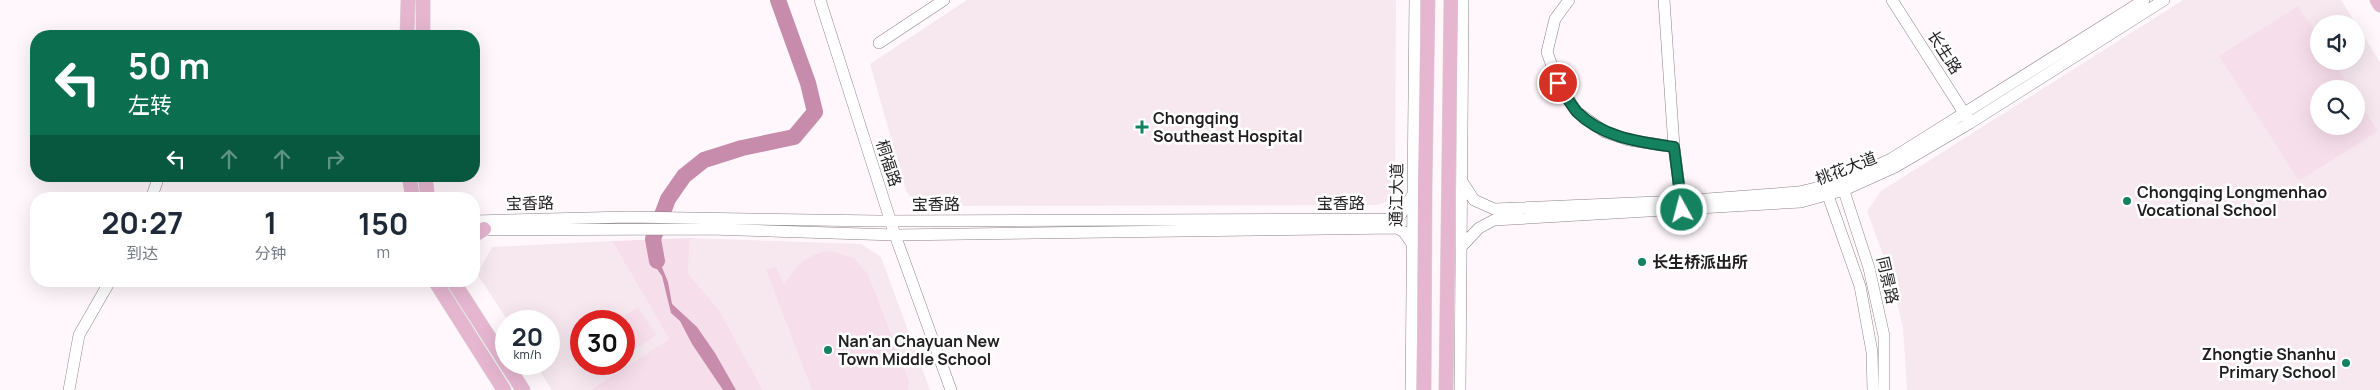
<!DOCTYPE html>
<html lang="zh">
<head>
<meta charset="utf-8">
<style>
  :root { --surface:#fff; --page:#f2f2f3; --text:#1f2937; --muted:#747a83 }
  body { margin:0; font-family:Manrope,"Noto Sans SC",sans-serif; background:var(--page); color:var(--text); height:100vh; display:flex; flex-direction:column; font-size:19px; white-space:nowrap }
  * { box-sizing:border-box; margin:0 }
  p { font-size:16px; color:var(--muted) }
  .icon { flex:none; width:28px; height:28px; fill:none; stroke:currentColor; stroke-width:2; stroke-linecap:round; stroke-linejoin:round }
  .map { position:relative; flex:1; overflow:hidden }
  .side { position:absolute; left:30px; top:192px; width:450px; height:95px; display:flex; flex-direction:column; background:var(--surface); border-radius:20px; box-shadow:0 5px 20px #0002 }
  .side>* { flex:none }
  .guide { position:absolute; left:30px; top:30px; width:450px; height:152px; border-radius:20px; box-shadow:0 5px 20px #0002; background:#0b6e4f; color:#fff; overflow:hidden }
  .tools { position:absolute; left:2310px; top:15px; display:grid; gap:10px }
  .tools a { display:grid; place-items:center; width:55px; height:55px; border-radius:50%; background:var(--surface); box-shadow:0 5px 20px #0002; font-size:25px }
  .speed { position:absolute; left:495px; top:310px; display:flex; gap:10px; font-size:25px; font-weight:700; text-align:center }
  .speed>* { display:grid; place-content:center; width:65px; height:65px; border-radius:50%; background:var(--surface); box-shadow:0 5px 20px #0002; line-height:1 }
  .speed small { font-size:12px; font-weight:400 }
  .speed .limit { border:8px solid #d22; background:#fff; color:#111 }
  .pin { position:absolute; display:grid; place-items:center; width:42px; height:42px; color:#fff; margin:-21px; border:2px solid #fff; border-radius:50%; box-shadow:0 1px 5px #0007 }
  .me { position:absolute; width:55px; margin:-28px; rotate:353deg; stroke-linejoin:round; filter:drop-shadow(0 0 4px #0008) }
  .turn { display:flex; align-items:center; gap:18px; height:105px; padding:0 15px; font-size:22px }
  .turn .icon { width:65px; height:65px; stroke-width:2.5 }
  .turn b { display:block; font-size:35px; line-height:42px }
  .lanes { display:flex; align-items:center; height:48px; padding:0 15px; background:#0003; justify-content:center; gap:25px; direction:ltr }
  .lanes .off { opacity:.35 }
  .eta { display:flex; justify-content:space-evenly; align-items:center; height:85px; text-align:center }
  .eta b { font-size:30px; font-weight:700; line-height:35px }
  .map>svg:first-child { display:block }
  .built { fill:#f7e8f0; fill-rule:evenodd }
  .green { fill:#f7deeb }
  .water { fill:#c78bac }
  .lines { fill:none; stroke-linecap:round; stroke-linejoin:round }
  .river { stroke:#c78bac; stroke-width:16 }
  .minor-casing { stroke:#8c8589; stroke-width:12 }
  .major-casing { stroke:#d7d6d7; stroke-width:15 }
  .minor { stroke:#fff; stroke-width:11 }
  .major { stroke:#e6b6d1; stroke-width:14 }
  .route-casing { stroke:#0d543e; stroke-width:12 }
  .route { stroke:#14825f; stroke-width:9 }
  .poi-dot { fill:#14825f; stroke:#fff; stroke-width:2 }
  .labels { text-anchor:middle; dominant-baseline:central; stroke-width:5; stroke-linejoin:round; paint-order:stroke }
  .street-label { font-size:16px; fill:#211e1f; stroke:#fff }
  .poi-label { font-size:16px; font-weight:bold; fill:#211e1f; stroke:#fff; text-anchor:start }
</style>
</head>
<body>
<div class="map">
<svg width="2380" height="390" viewBox="0 0 2380 390">
  <rect width="100%" height="100%" fill="#fff7fb"/>
  <path class="built" d="M967 0H1396L1395 199 1377 205 918 206 906 191 870 64Z
    M2183 0H2341L2356 24H2319V61H2356V24L2380 62V390H1907L1903 328 1891 277 1867 211 1881 191ZM2319 89H2356V126H2319Z
    M690 238 861 244 881 257 930 390H763L719 310 688 273Z
    M612 241 669 339 590 390H552L535 364H549V321H508L477 274 492 247ZM581 321H624V364H581Z"/>
  <path class="green" d="M2298 6 2319 38V61H2333L2351 89H2319V126H2356V97L2378 131 2299 181 2219 56Z
    M690 238 688 273 719 310 763 390H590L669 339 612 241Z
    M831 251 854 258 868 274 909 381 908 390H812L766 270 776 266 784 285C795 265 808 253 831 251Z
    M638 307 657 335 639 347 621 318Z
    M624 325 638 347 624 357Z"/>
  <path class="water" d="M660 239 657 243V255L668 282 672 304 697 327 715 353 736 390H723L692 344 680 321 671 313 662 276 652 262 649 240Z"/>
  <g class="lines">
    <path class="river" d="M657 261 653 239 668 199 684 176 704 160 742 148 794 137 815 112 808 83 778 0"/>
    <g class="minor-casing">
      <path id="minor" d="M820 0 895 235 951 390
        M1569 0 1555 19 1547 52 1558 83 1577 112 1605 132 1629 140 1674 147
        M1664 0 1674 147 1682 208
        M1892 0 1968 119
        M879 43 944 0
        M1463 183 1474 200 1494 209 1681 201 1799 192 1841 182 1891 159 2144 0
        M1842 185 1869 268 1884 336V390
        M1825 187 1860 286 1872 352 1873 390
        M151 199 159 176
        M474 221 628 217 879 221 1398 219 1413 194
        M475 230 710 229 895 235 1397 228 1404 232 1413 245
        M1461 247 1479 228 1494 220 1801 202 1844 190 1895 167 1970 123 2164 0
        M69 390 79 335 110 281
        M1411 390 1415 0
        M1460 390 1463 0"/>
    </g>
    <g class="major-casing">
      <path id="major" d="M2377 0 2380 5
        M407 36 408 0
        M423 36V0
        M409 176 413 199
        M425 176 428 199
        M474 235 484 229
        M435 281 504 390
        M453 281 523 390
        M1424 390 1425 186 1428 0
        M1446 390 1451 0"/>
    </g>
    <use href="#minor" class="minor"/>
    <use href="#major" class="major"/>
  </g>
  <g class="lines">
    <g class="route-casing">
      <path id="route" d="M1558 83C1564 92 1570 104 1577 112 1603 138 1640 142 1674 147L1682 210"/>
    </g>
    <use href="#route" class="route"/>
  </g>
  <g class="poi-dot">
    <path d="M1139.5 119.5h5v5h5v5h-5v5h-5v-5h-5v-5h5z"/>
    <circle cx="2127" cy="201" r="5"/>
    <circle cx="1642" cy="262" r="5"/>
    <circle cx="828" cy="350" r="5"/>
    <circle cx="2346" cy="363" r="5"/>
  </g>
  <g class="labels">
    <g class="street-label">
      <text transform="translate(1945 52) rotate(57)">长生路</text>
      <text transform="translate(889 163) rotate(72)">桐福路</text>
      <text transform="translate(1846 168) rotate(-21)">桃花大道</text>
      <text transform="translate(1396 195) rotate(-89)">通江大道</text>
      <text transform="translate(530 203) rotate(-1)">宝香路</text>
      <text x="1341" y="203">宝香路</text>
      <text x="936" y="204">宝香路</text>
      <text transform="translate(1888 280) rotate(77)">同景路</text>
    </g>
    <g class="poi-label">
      <text x="1153" y="118">Chongqing<tspan x="1153" dy="18">Southeast Hospital</tspan></text>
      <text x="2137" y="192">Chongqing Longmenhao<tspan x="2137" dy="18">Vocational School</tspan></text>
      <text x="1652" y="262">长生桥派出所</text>
      <text x="838" y="341">Nan'an Chayuan New<tspan x="838" dy="18">Town Middle School</tspan></text>
      <text x="2336" y="354" text-anchor="end">Zhongtie Shanhu<tspan x="2336" dy="18">Primary School</tspan></text>
    </g>
  </g>
</svg>
<div class="tools">
<a><svg class="icon" aria-label="sound" viewBox="0 0 24 24"><path d="M4 9h4l5-4v14l-5-4H4zM17 9q2 3 0 6"/></svg></a>
<a><svg class="icon" aria-label="search" viewBox="0 0 24 24"><circle cx="10" cy="10" r="6"/><path d="M15 15l6 6"/></svg></a>
</div>
<div class="speed"><div>20<small>km/h</small></div><div class="limit">30</div></div>
<div class="pin" style="left:1558px;top:83px;background:#d93025"><svg class="icon" aria-label="arrive" viewBox="0 0 24 24"><path d="M6 21V4h12l-3 4 3 4H6"/></svg></div>
<svg class="me" style="left:1682px;top:210px" viewBox="-20 -20 40 40"><circle r="17" fill="#14825f" stroke="#fff" stroke-width="3"/><path d="M0-11L8 9 0 5-8 9z" fill="#fff"/></svg>
<div class="guide">
<div class="turn"><svg class="icon" aria-label="left" viewBox="0 0 24 24"><path d="M17 20v-9H6M10 6l-5 5 5 5"/></svg><div><b>50 m</b>左转</div></div>
<div class="lanes"><svg class="icon" aria-label="left" viewBox="0 0 24 24"><path d="M17 20v-9H6M10 6l-5 5 5 5"/></svg><svg class="icon off" aria-label="ahead" viewBox="0 0 24 24"><path d="M12 20V5M6 11l6-6 6 6"/></svg><svg class="icon off" aria-label="ahead" viewBox="0 0 24 24"><path d="M12 20V5M6 11l6-6 6 6"/></svg><svg class="icon off" aria-label="right" viewBox="0 0 24 24"><path d="M7 20v-9h11M14 6l5 5-5 5"/></svg></div>
</div>
<section class="side">
<div class="eta">
<div><b>20:27</b><p>到达</p></div>
<div><b>1</b><p>分钟</p></div>
<div><b>150</b><p>m</p></div>
</div>
</section>
</div>
</body>
</html>
